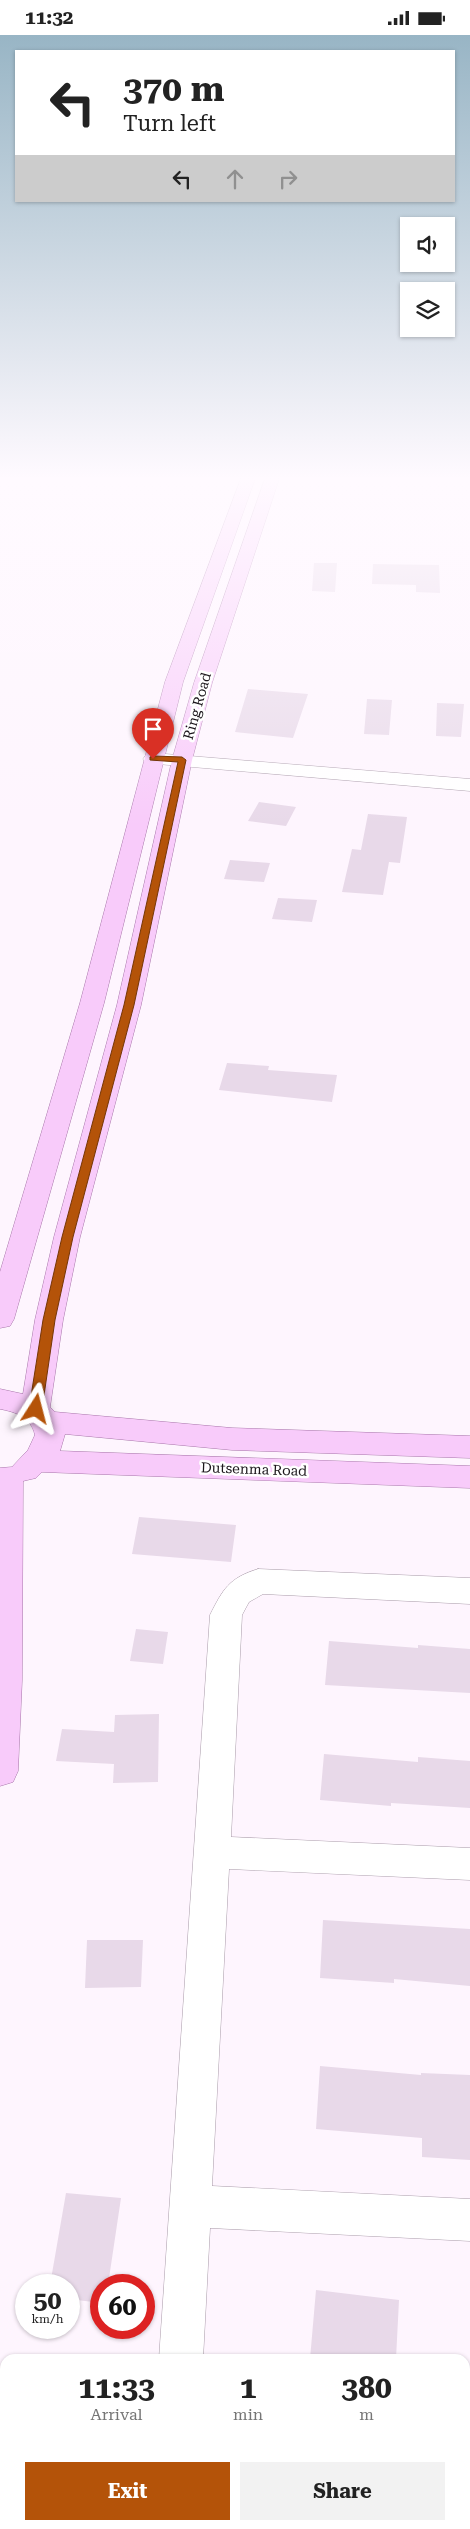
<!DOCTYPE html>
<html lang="en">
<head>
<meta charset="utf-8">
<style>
  :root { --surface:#fff; --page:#f2f2f2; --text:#222; --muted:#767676; --accent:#b45309 }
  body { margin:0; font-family:"Roboto Serif",serif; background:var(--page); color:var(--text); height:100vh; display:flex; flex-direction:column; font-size:19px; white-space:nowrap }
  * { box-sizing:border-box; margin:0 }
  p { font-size:16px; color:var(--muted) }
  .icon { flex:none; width:28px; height:28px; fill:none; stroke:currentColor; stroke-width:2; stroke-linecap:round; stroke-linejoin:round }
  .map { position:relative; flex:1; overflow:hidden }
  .drawer { position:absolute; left:0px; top:2319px; width:470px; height:176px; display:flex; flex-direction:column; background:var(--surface); border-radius:15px 15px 0 0; box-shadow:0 1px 4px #0004 }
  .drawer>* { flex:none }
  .banner { position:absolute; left:15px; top:15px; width:440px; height:152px; border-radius:0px; box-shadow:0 1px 4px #0004; background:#fff; color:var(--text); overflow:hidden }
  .controls { position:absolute; left:400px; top:182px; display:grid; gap:10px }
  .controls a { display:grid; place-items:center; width:55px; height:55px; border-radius:0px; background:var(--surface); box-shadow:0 1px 4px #0004; font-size:25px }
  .speed { position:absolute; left:15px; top:2239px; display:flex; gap:10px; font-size:25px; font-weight:700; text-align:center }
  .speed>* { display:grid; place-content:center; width:65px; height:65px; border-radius:50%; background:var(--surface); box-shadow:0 1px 4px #0004; line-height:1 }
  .speed small { font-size:12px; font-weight:400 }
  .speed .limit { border:8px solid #d22; background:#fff; color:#111 }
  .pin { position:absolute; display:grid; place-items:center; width:42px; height:42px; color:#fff; margin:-51px -21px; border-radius:50% 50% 50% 0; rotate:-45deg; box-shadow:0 0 5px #0007 }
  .pin .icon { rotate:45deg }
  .me { position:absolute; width:55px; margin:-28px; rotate:9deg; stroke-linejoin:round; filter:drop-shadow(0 0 4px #0008) }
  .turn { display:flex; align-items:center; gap:18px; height:105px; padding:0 25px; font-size:22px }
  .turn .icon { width:65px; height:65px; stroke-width:2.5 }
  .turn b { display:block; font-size:35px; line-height:42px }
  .lanes { display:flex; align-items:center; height:48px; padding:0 25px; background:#0003; justify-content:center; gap:25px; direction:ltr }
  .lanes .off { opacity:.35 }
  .eta { display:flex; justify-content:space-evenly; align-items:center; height:85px; text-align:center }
  .eta b { font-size:30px; font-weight:700; line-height:35px }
  .primary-button { display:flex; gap:10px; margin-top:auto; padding:10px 25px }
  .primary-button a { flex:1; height:58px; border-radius:0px; background:var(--accent); color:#fff; font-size:20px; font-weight:700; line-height:58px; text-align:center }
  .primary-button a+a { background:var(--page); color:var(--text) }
  .status { display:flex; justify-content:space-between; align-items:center; height:35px; padding:0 25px; background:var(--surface); direction:ltr }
  .status svg { height:14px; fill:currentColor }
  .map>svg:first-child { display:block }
  .building { fill:#e8d9e9 }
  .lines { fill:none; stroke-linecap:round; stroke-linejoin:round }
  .minor-casing { stroke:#a99ba9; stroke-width:1 }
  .major-casing { stroke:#a876aa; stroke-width:1 }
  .minor { fill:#fff; fill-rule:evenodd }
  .major { fill:#f8cbfa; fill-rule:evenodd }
  .route { fill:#b45309; stroke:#753606 }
  .labels { text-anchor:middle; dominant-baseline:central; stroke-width:5; stroke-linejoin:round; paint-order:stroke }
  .street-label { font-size:14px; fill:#1b161b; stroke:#fff }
</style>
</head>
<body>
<div class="status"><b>11:32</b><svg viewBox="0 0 49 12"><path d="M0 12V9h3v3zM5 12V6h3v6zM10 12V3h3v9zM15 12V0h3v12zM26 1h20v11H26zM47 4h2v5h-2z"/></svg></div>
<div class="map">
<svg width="470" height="2494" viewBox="0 0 470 2494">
  <rect width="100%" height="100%" fill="#fef5fe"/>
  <path class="building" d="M314 528H337L335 557 312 556Z
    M373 529 439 530 440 558 416 557V550L372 549Z
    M248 654 308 659 293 703 235 697Z
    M367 664 392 665 389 700 364 699Z
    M437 668 464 669 461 702 436 701Z
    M259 767 296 772 286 791 248 786Z
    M368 779 407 782 400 828 389 827 383 860 342 857 352 814 361 815Z
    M230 825 270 828 264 847 224 844Z
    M278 863 317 865 312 887 272 884Z
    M227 1028 269 1031 268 1035 337 1040 332 1067 219 1055Z
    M139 1482 236 1490 231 1527 132 1519Z
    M136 1594 168 1597 163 1629 130 1626Z
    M329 1606 418 1613V1610L470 1614V1658L325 1650Z
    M159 1679 158 1747 113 1748 114 1729 56 1726 62 1694 114 1697 115 1680Z
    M324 1719 418 1727V1722L470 1726V1773L391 1768V1771L320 1765Z
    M323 1885 470 1894V1951L394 1944V1948L320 1943Z
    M87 1905H143L141 1952 85 1953Z
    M320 2031 421 2040V2038L470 2040V2125L422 2122V2103L316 2094Z
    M66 2158 121 2163 108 2250H101V2268L69 2264V2250H50Z
    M316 2255 399 2265 396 2324H310Z"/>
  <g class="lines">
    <g class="minor-casing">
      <path id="minor" d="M153 718 470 744V756L146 728 143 724 146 720Z
        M258 1534 470 1543V1569L263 1559 249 1567 242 1580 231 1802 470 1813V1845L229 1834 212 2151 470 2164V2206L210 2193 203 2324H159L210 1580C223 1554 229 1543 258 1534Z
        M147 2490H195L194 2494H146Z"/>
    </g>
    <g class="major-casing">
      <path id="major" d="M242 441H256L183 647 104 968 14 1284 10 1291 0 1293V1237L80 968 165 647Z
        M266 441H280L212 648 192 725 141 970 80 1202 63 1285 50 1372 55 1377 232 1393 470 1401V1423L232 1415 65 1399 60 1416 470 1431V1453L42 1437 36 1443 23 1446 22 1645 18 1736 13 1747 0 1751V1433L12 1432 28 1415 35 1400C31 1382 16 1377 0 1374V1354L23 1359 35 1285 54 1202 117 970 172 725 194 648Z"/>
    </g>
    <use href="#minor" class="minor"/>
    <use href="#major" class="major"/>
  </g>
  <linearGradient id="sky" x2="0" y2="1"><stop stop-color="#98b5c5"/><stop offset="0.56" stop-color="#fffaff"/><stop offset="1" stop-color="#fffaff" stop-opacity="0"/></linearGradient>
  <rect width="470" height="791" fill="url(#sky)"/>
  <path class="route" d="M153 721 182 722 186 725 134 970 73 1202 55 1285 42 1374 36 1378 29 1374 43 1285 62 1202 124 970 178 727 150 725V722Z"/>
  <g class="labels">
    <g class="street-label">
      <text transform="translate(197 671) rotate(-74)">Ring Road</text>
      <text transform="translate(254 1434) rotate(2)">Dutsenma Road</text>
    </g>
  </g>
</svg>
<div class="controls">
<a><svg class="icon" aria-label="sound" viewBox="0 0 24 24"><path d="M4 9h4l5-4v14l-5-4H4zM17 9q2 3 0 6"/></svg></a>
<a><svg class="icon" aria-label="layers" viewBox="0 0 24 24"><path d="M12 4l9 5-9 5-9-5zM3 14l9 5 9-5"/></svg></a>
</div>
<div class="speed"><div>50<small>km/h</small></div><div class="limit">60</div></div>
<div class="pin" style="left:153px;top:724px;background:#d93025"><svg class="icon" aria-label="arrive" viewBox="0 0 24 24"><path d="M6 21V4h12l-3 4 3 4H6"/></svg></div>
<svg class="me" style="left:36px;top:1374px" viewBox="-20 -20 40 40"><path d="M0-17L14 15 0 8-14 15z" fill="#b45309" stroke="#fff" stroke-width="4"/></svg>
<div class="banner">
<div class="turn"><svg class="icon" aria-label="left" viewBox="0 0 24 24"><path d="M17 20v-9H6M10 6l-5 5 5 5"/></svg><div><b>370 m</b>Turn left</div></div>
<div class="lanes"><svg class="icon" aria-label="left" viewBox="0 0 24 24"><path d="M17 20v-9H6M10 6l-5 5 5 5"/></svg><svg class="icon off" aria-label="ahead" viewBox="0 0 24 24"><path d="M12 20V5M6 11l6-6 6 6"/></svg><svg class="icon off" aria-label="right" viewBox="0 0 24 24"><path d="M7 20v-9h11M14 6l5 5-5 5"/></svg></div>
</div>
<section class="drawer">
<div class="eta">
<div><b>11:33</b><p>Arrival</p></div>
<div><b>1</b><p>min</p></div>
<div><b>380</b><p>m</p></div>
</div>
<div class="primary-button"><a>Exit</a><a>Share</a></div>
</section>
</div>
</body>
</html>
